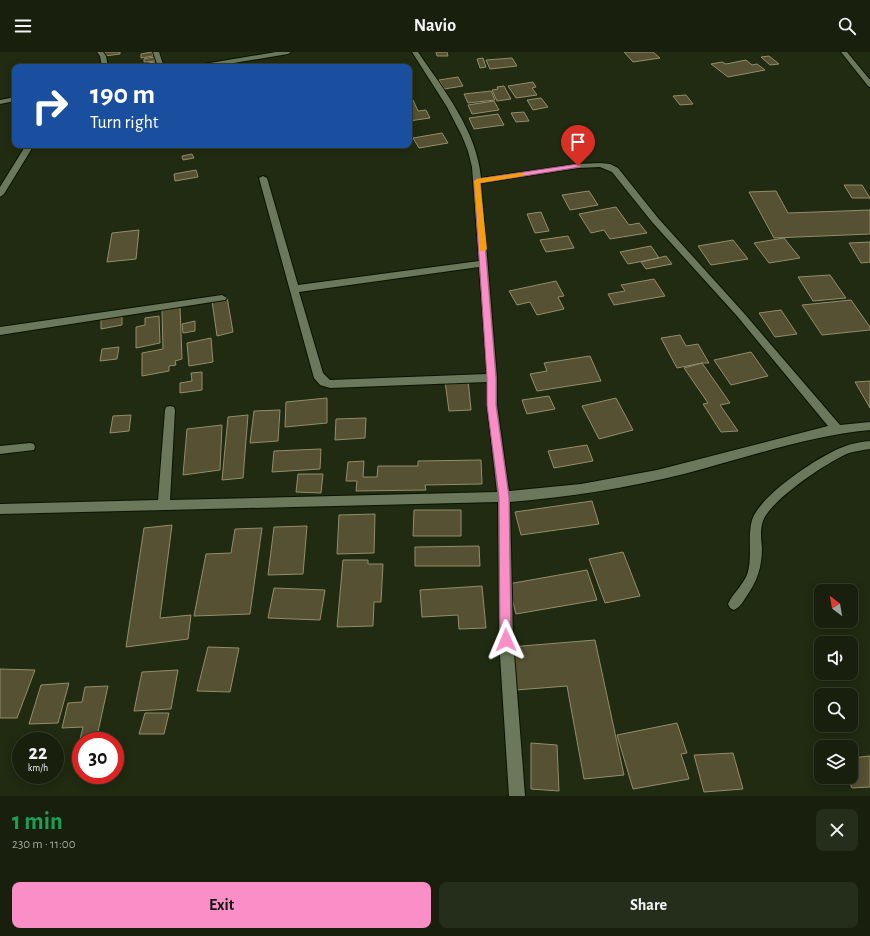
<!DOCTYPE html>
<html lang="en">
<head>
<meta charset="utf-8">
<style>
  :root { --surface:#18200d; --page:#252d1b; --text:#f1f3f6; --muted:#9fa39d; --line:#363e2e; --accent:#fa8fc8 }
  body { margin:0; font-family:"Alegreya Sans",sans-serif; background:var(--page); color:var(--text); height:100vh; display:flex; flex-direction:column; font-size:15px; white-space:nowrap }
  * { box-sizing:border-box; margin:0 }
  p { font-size:13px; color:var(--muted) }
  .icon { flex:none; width:22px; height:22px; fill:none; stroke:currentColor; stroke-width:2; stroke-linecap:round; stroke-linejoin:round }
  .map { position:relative; height:744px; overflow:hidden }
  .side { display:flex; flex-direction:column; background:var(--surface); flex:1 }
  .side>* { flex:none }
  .banner { position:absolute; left:12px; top:12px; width:400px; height:84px; border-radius:8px; box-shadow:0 2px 10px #0003,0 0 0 1px var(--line); background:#1a4fa0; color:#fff; overflow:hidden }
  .needle { width:26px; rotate:329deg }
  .controls { position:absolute; left:814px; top:532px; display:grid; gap:8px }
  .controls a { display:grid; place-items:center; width:44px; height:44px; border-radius:8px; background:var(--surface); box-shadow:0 2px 10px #0003,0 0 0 1px var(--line); font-size:20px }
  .speed { position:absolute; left:12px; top:680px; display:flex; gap:8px; font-size:20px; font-weight:700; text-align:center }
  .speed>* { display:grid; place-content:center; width:52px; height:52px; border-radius:50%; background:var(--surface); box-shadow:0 2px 10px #0003,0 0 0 1px var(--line); line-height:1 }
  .speed small { font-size:10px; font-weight:400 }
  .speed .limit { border:6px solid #d22; background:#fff; color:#111 }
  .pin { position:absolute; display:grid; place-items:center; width:34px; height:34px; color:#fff; margin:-41px -17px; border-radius:50% 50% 50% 0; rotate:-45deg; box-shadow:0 0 4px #0007 }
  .pin .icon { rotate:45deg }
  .me { position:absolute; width:44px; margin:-22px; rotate:359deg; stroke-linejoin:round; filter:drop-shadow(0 0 3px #0008) }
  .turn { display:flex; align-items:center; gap:14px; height:84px; padding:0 12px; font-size:18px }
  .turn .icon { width:52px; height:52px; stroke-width:2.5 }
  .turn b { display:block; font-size:28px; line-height:34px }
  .round { display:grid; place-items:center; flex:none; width:42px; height:42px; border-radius:8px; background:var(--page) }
  .overview { display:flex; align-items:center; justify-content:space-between; height:68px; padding:0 12px }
  h1 { font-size:24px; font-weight:600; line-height:30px; color:#1e9e55 }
  .primary-button { display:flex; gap:8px; margin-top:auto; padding:8px 12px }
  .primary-button a { flex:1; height:46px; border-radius:8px; background:var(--accent); color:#111; font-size:16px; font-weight:600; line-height:46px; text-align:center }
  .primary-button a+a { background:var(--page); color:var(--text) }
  header { display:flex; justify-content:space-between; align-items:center; height:52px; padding:0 12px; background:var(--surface); font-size:18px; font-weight:600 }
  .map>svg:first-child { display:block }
  .building { fill:#565132; stroke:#938d6c }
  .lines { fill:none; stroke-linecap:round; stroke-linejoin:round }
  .service-casing { stroke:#0a1300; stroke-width:2 }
  .minor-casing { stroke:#0a1300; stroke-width:2 }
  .tertiary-casing { stroke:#0a1300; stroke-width:2 }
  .service { fill:#6b785b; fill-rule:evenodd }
  .minor { fill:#6b785b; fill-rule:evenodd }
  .tertiary { fill:#6b785b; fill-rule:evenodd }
  .route { fill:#fa8fc8; stroke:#a25d82 }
  .slow { fill:#f59e0b }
</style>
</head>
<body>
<header><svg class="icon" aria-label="menu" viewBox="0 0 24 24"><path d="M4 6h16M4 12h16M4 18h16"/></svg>Navio<svg class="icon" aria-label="search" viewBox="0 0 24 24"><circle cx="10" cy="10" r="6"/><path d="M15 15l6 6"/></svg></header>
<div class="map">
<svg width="870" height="744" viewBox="0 0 870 744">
  <rect width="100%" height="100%" fill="#202b11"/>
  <path class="building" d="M105 0H120V2L105 4Z
    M152 0 153 4 141 6V2Z
    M436 0H447L448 4H437Z
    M624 0H653L660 6 633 10Z
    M769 4 779 12 770 13 761 5Z
    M154 5 155 9 144 10V7Z
    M483 6 486 15 480 16 477 7Z
    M512 6 517 14 490 17 486 8Z
    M746 8 752 13 757 12 765 18 728 25 711 12 722 10 726 12Z
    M154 10 155 15H144V12Z
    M458 25 463 34 444 37 439 28Z
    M533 30 536 35 532 36 537 43 516 46 508 34Z
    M504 34 511 47 497 49 492 38 498 37 497 35Z
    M491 39 495 48 468 51 464 42Z
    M686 43 693 52 680 53 673 44Z
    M541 46 548 55 533 58 527 48Z
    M409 48H413L418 59 426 58 430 66 409 69Z
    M494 49 499 58 472 62 468 53Z
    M524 60 529 69 516 70 511 61Z
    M498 62 504 73 474 77 469 66Z
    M442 81 448 91 419 96 413 86Z
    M192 102 194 106 183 108 182 104Z
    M196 118 198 125 175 129 174 122Z
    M844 133H862L870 146H852Z
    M589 139 598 153 570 158 562 143Z
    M776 139 788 161 870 158V182L774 186 749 140Z
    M616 155 629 173 639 171 647 181 610 187 604 178 591 181 579 162Z
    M541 160 549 179 535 181 527 162Z
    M139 178 136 207 107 210 112 181Z
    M568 184 574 196 546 200 540 188Z
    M784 186 800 206 769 211 754 191Z
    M733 188 748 207 711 213 698 194Z
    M870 190V210L861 211 849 191Z
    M651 194 659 206 628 212 620 200Z
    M666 204 672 212 646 217 641 210Z
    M830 223 846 246 813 249 798 225Z
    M654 227 665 244 614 253 608 242 625 239 621 233Z
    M556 229 564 244 558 245 564 257 537 263 530 250 517 253 509 239Z
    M227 245 233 280 217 284 212 249Z
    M851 248 870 275V278L822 283 802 253Z
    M180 255 182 307 175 309 176 313 169 314V319L142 324V301L163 297 162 258Z
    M781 258 797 282 775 285 759 261Z
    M122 261V273L101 277V265Z
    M159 264 160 291 136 296V275L145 273V266Z
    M195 269V279L183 281 182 272Z
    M680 283 686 294 698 292 709 311H702L677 316 661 286Z
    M211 286 213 310 189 314 187 291Z
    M119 295 117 307 100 309 102 297Z
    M751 300 768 324 731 333 714 308Z
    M590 304 601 329 537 339 530 322 547 319 544 311Z
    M702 311 730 351 720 353 738 379 721 380 703 352 708 351 684 316Z
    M202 320V338L180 341V331L192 329 191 321Z
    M468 327 471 358 449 359 445 329Z
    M870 329V356L855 330Z
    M549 344 555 357 527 362 522 348Z
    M327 346V371L285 375 286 350Z
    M616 346 633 378 599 387 582 354Z
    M280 358 278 389 250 391 254 359Z
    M131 363 129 379 110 381 113 364Z
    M248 363 243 426 222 428 228 365Z
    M366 366 365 386 335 388 336 367Z
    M222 373 220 418 183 423 187 377Z
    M587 393 593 409 554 416 548 399Z
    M321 397 320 417 272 420 274 399Z
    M481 408 482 432 425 433 426 438 356 439 357 429H346L348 410 364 409 363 425H377L378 414H418V409Z
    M298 422H323L321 441 296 440Z
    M592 449 599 472 521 483 515 460Z
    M414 458H461V484H413Z
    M375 462 374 501 337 502 339 463Z
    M172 473 160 566 191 563 188 587 126 595 144 476Z
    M307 474 303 522 268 523 274 475Z
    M262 476 250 562 194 564 206 502 231 501 235 477Z
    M479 494 480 514H415V495Z
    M623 500 640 544 605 551 589 507Z
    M343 508H368V512H383L381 550H374L373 574 337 575Z
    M587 518 597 548 516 562 508 532Z
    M482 534 486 576 459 577 458 563 422 565 420 538Z
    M274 536 325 538 320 568 268 566Z
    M595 588 624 723 584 727 567 634 516 638 510 595Z
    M208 595 239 596 230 640 197 639Z
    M0 617 35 618 17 666H0Z
    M178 618 171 657 134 659 142 620Z
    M69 631 58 671 29 672 41 633Z
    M108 634 96 689H81V707L75 708 83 675 62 676 68 651 82 650 85 635Z
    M145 661H169L164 682H139Z
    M677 671 687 701 681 702 689 727 633 737 617 683Z
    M531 691 557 693 559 739 531 737Z
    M733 701 743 737 704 740 694 703Z
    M870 704V735L852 736 847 725H851V706Z"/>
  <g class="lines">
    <g class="service-casing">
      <path id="service" d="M870 389V397C863 398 856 399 849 401 829 409 770 448 763 469 760 477 761 487 762 496 762 515 757 530 746 545 743 550 740 555 734 558L730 556 728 552 730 548C735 540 743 532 747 523 753 505 747 486 752 468 760 443 819 404 843 395 852 391 861 390 870 389Z
        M30 391 34 392 35 395 34 398 0 402V394Z"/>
    </g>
    <g class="minor-casing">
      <path id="minor" d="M97 0H103L106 4 108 15H102L100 4Z
        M153 0H159L164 15H158Z
        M412 0H418C444 38 477 79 481 126L578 112 600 111 610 112 618 116 658 166 743 260 840 373 870 370V378C806 384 746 406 684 422 627 436 569 445 510 450L513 588 525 744H509L499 588 498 450 0 462V452L158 448 165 358 166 355 170 354 174 355 175 358 170 448 497 440 487 353V330L330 336 320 333 314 326 259 126 263 124 267 126 298 233 479 209 472 115 468 99 462 84 447 55ZM600 115 612 120 652 170 737 264 828 374 657 418 581 432 509 439 497 353V326L481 131 578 116ZM479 215 487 322 330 328 323 321 299 240Z
        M26 93H34L4 142 0 145V135Z
        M222 243 227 246 225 248 0 283V275Z"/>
    </g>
    <g class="tertiary-casing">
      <path id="tertiary" d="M276 0H291L288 2 210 15H195L198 13Z
        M841 0H847L870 28V35L868 34Z
        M15 45V49L0 52V48Z"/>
    </g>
    <use href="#service" class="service"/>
    <use href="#minor" class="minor"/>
    <use href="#tertiary" class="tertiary"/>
  </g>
  <path class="route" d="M578 112 581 114 580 115 480 131 496 326V353L509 445 511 588 510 591 506 593 502 591 500 588 499 445 487 353V326L474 129 477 127Z"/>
  <path class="slow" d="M520 121H523V124L480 131 487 197 485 199H480L474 129 477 127Z"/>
</svg>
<div class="controls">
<a><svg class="needle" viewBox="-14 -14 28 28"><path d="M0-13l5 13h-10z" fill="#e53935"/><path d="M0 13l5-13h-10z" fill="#9fa39d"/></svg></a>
<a><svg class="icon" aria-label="sound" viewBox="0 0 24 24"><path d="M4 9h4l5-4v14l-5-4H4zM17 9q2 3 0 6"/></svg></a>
<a><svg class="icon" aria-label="search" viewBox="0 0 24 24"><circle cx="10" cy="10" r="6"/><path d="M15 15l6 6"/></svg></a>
<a><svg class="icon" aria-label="layers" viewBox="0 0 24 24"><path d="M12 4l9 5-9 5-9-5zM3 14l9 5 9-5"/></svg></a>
</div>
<div class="speed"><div>22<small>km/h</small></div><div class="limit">30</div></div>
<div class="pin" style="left:578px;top:114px;background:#d93025"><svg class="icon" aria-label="arrive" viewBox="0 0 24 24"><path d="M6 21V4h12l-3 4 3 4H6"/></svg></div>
<svg class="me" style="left:506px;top:588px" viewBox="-20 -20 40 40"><path d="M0-17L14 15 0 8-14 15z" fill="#fa8fc8" stroke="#fff" stroke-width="4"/></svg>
<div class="banner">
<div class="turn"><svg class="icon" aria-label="right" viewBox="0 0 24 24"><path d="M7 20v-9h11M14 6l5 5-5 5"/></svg><div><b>190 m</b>Turn right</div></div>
</div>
</div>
<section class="side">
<div class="overview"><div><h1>1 min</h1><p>230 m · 11:00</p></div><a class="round"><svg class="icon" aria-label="close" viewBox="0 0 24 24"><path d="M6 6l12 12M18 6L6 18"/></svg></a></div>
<div class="primary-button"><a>Exit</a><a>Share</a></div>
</section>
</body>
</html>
